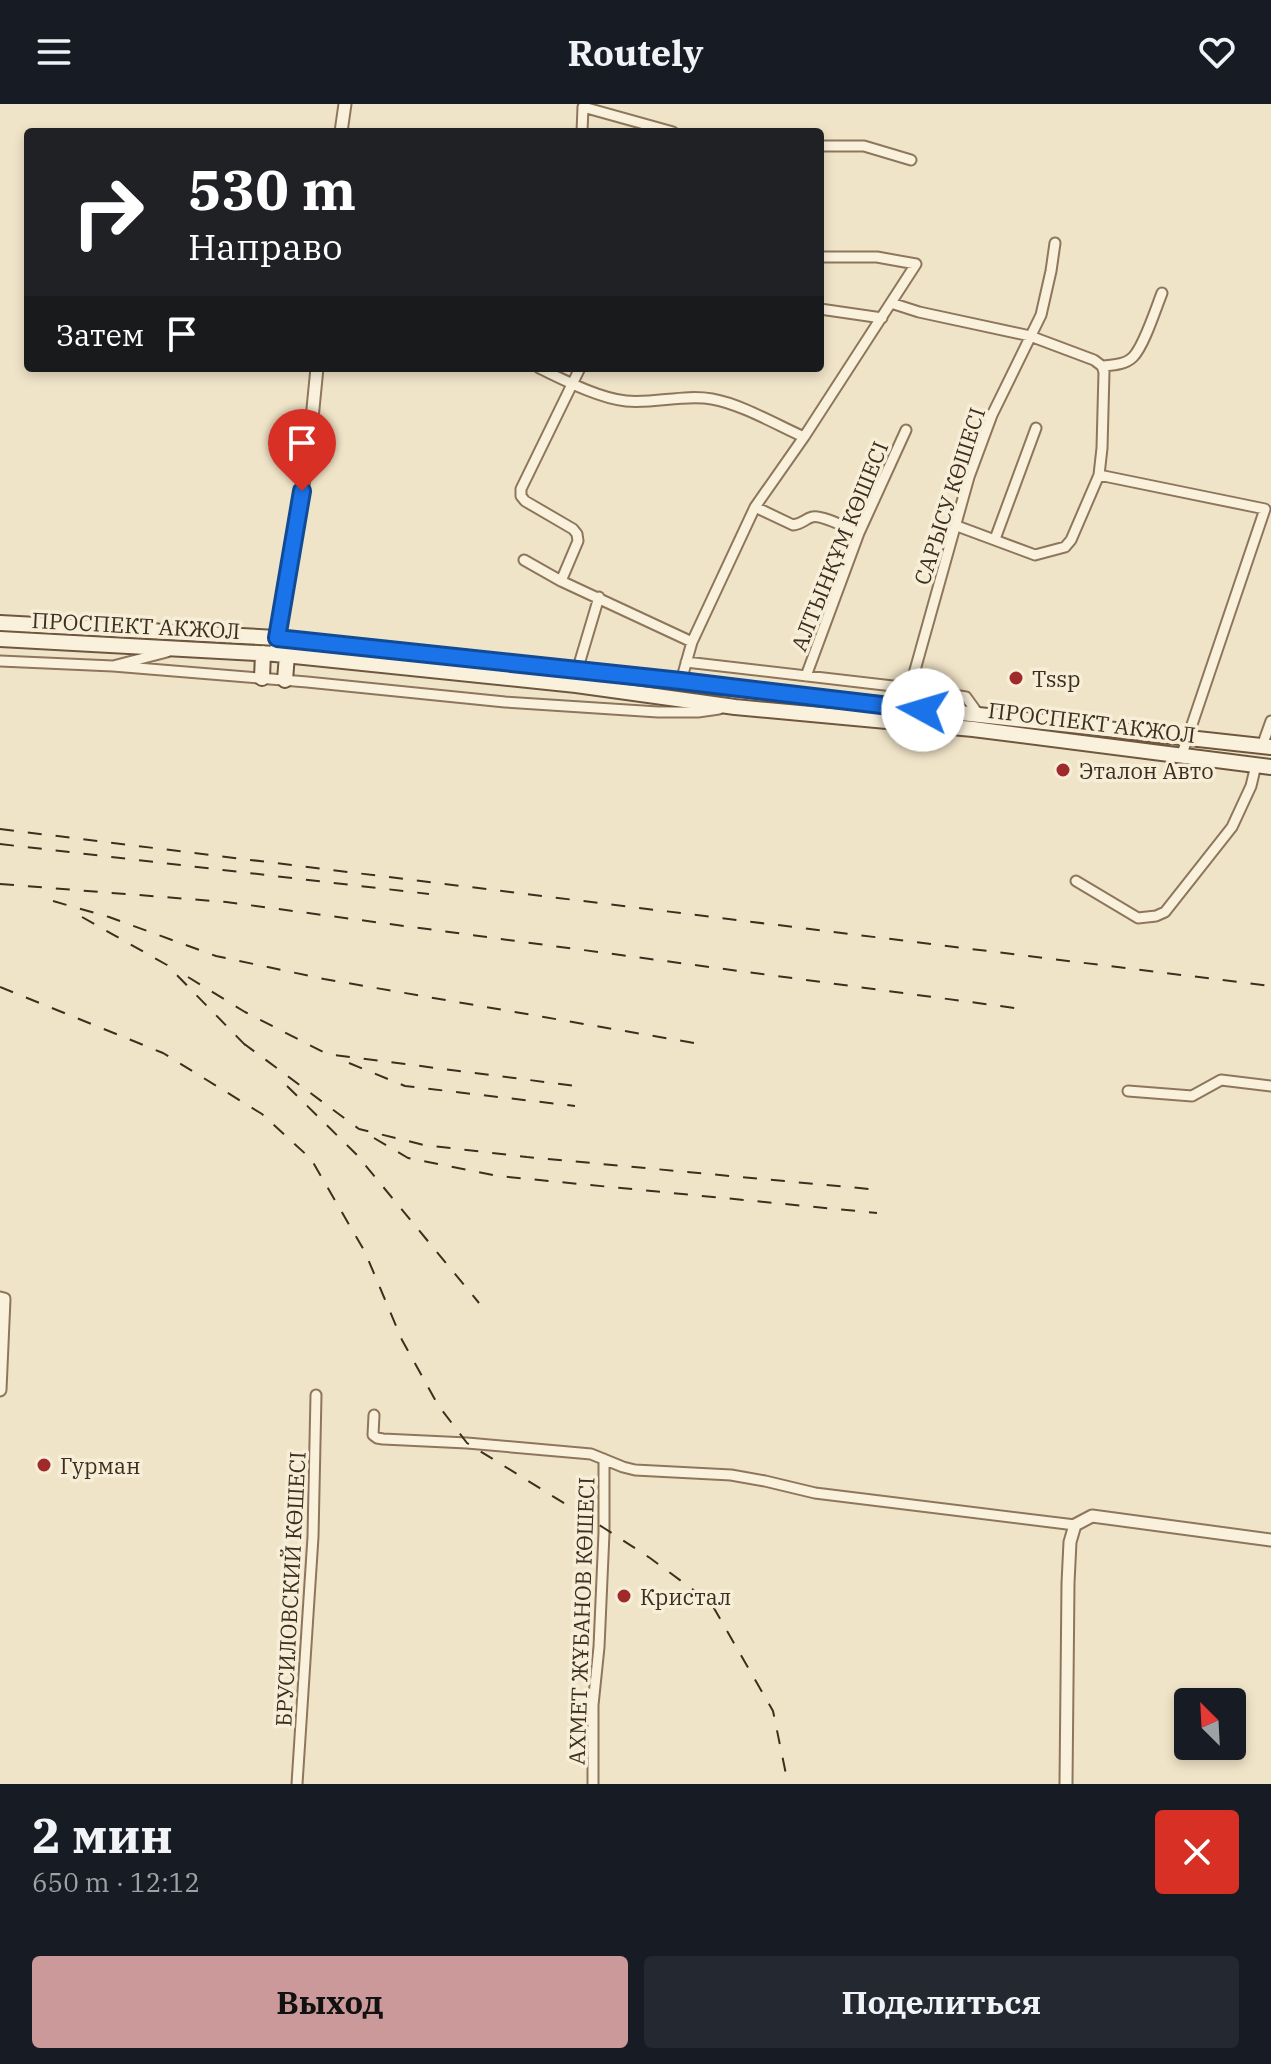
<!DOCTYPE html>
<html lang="ru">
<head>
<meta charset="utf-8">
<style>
  :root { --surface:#171b24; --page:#242831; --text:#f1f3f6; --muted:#9ea1a6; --accent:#cc999b }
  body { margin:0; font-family:"IBM Plex Serif",serif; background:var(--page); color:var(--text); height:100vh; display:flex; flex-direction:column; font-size:30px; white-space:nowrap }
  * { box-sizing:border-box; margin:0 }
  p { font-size:26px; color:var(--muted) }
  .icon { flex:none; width:44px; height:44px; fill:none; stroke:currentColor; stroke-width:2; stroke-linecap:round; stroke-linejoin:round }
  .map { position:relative; height:1680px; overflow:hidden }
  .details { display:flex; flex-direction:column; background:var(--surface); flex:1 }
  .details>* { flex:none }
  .banner { position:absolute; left:24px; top:24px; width:800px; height:244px; border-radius:8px; box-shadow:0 4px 12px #0003; background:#202124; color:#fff; overflow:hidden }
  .needle { width:52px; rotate:336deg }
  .tools { position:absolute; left:1174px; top:1584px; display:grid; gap:16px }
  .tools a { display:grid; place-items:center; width:72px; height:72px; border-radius:8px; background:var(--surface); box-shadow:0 4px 12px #0003; font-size:40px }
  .pin { position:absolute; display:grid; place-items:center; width:68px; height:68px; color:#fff; margin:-82px -34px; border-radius:50% 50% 50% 0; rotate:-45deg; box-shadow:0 0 8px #0007 }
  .pin .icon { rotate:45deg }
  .me { position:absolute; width:88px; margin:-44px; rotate:276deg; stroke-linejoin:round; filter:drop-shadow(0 0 6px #0008) }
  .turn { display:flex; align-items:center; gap:28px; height:168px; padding:0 32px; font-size:36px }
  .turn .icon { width:104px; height:104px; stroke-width:2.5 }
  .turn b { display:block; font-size:56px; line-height:68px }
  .then { display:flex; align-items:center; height:76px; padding:0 32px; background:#0003; gap:16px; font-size:30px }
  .round { display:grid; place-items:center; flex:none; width:84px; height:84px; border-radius:8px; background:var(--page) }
  .overview { display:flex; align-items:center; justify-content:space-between; height:136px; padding:0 32px }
  h1 { font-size:48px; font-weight:700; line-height:60px }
  .primary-button { display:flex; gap:16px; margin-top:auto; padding:16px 32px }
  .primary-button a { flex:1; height:92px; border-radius:8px; background:var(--accent); color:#111; font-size:32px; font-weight:700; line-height:92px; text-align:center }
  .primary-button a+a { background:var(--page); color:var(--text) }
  header { display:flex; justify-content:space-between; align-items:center; height:104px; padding:0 32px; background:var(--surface); font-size:36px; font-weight:700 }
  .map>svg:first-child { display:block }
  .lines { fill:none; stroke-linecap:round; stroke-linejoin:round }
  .minor-casing { stroke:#8d765c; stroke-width:13 }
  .tertiary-casing { stroke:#8d765c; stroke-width:15 }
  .secondary-casing { stroke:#6f573f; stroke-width:18 }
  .minor { stroke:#faf1dc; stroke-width:9 }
  .tertiary { stroke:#faf1dc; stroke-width:11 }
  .secondary { stroke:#faf1dc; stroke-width:14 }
  .rail { stroke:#3d2e20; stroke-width:2; stroke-dasharray:14 14; stroke-linecap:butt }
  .route-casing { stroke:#114b97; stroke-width:20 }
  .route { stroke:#1a73e8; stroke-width:14 }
  .poi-dot { fill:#9e2a2b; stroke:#f7eed8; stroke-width:3 }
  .labels { text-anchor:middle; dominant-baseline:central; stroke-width:7; stroke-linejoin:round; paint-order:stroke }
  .street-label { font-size:22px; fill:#3d2e20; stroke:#f7eed8 }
  .poi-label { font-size:22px; fill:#3d2e20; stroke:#f7eed8; text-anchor:start }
</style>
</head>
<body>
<header><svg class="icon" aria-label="menu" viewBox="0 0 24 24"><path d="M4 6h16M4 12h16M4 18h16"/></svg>Routely<svg class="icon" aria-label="heart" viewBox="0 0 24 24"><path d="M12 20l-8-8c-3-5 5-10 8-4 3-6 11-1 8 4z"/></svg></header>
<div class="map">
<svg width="1271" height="1680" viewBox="0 0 1271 1680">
  <rect width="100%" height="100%" fill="#f0e4c8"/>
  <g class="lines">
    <g class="minor-casing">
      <path id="minor" d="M582 28 583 3 673 28
        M820 42H864L911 56
        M891 199 919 208 1030 232 1094 256 1102 262
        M820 205 882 214
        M539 264C564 276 598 294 626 297 654 300 684 290 712 295 741 300 777 321 804 333
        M1099 371 1265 405 1182 650
        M755 403 793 421C802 420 805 415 812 413 821 410 849 425 859 429
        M957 422 1035 451 1065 443 1071 436 1099 371 1102 344 1104 268 1102 262C1112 261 1125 261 1133 253 1144 242 1156 204 1162 189
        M995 435 1036 324
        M524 456 561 477 692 538
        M561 477 578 437 577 430 573 425 525 397 521 392V385L580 264
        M0 557 113 562 167 548
        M686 558 910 584 966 593 979 611
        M113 562 307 578 505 598 658 608H698L719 605
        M577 567 599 493
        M806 572 859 429 906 326
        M681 577 692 538 755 403 804 333 916 160 877 153H820
        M910 584 969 373 992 311 1041 211 1051 167 1055 139
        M1262 642 1271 617
        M1076 777 1138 814 1156 812 1165 808 1232 723 1251 682 1256 661
        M1128 987 1192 992 1221 976 1271 982
        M374 1311 373 1331 377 1334 383 1335 467 1339 591 1350 623 1363 635 1366 731 1371 765 1377 815 1389 1075 1421
        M297 1680 313 1433 316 1291
        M593 1680V1601L599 1543 604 1429V1355"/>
    </g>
    <g class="tertiary-casing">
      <path id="tertiary" d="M341 28 345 0
        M275 550 309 345 317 264
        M0 1194 4 1195 0 1286
        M1066 1680 1068 1479 1070 1438 1075 1421 1092 1412 1271 1436"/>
    </g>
    <g class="secondary-casing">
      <path id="secondary" d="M0 519 277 534 1271 643
        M0 535 275 550 576 581 735 603 973 625 1271 663
        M262 574 263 549
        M285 576 287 551"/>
    </g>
    <use href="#minor" class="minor"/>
    <use href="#tertiary" class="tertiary"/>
    <use href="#secondary" class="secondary"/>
    <path class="rail" d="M0 725 1271 882
      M0 740 429 790
      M0 780 226 798 1022 905
      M53 797 109 813 216 852 324 875 694 939
      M82 813 167 861 250 946
      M188 873 245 908 327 950 576 982
      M0 883 163 949 262 1010 311 1055 365 1148 402 1236 438 1301 467 1339 604 1424 650 1454 711 1499 773 1607 788 1680
      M243 939 359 1025 424 1041 527 1053 880 1086
      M349 959 405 982 575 1002
      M287 982 356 1050 479 1199
      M374 1034 408 1054 498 1072 877 1109"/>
  </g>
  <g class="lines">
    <g class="route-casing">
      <path id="route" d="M302 387 277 534 681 577 923 606"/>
    </g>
    <use href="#route" class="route"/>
  </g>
  <g class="poi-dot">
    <circle cx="1016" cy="574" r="8"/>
    <circle cx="1063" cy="666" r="8"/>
    <circle cx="44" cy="1361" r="8"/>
    <circle cx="624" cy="1492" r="8"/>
  </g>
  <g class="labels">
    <g class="street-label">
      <text transform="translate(949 392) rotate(-72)">САРЫСУ КӨШЕСІ</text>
      <text transform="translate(839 442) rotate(-68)">АЛТЫНҚҰМ КӨШЕСІ</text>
      <text transform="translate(136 521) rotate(3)">ПРОСПЕКТ АКЖОЛ</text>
      <text transform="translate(1092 618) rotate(7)">ПРОСПЕКТ АКЖОЛ</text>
      <text transform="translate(290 1485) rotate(-87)">БРУСИЛОВСКИЙ КӨШЕСІ</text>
      <text transform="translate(581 1517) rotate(-88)">АХМЕТ ЖҰБАНОВ КӨШЕСІ</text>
    </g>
    <g class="poi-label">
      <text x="1032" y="574">Tssp</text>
      <text x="1079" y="666">Эталон Авто</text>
      <text x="60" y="1361">Гурман</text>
      <text x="640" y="1492">Кристал</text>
    </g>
  </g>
</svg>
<div class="tools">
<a><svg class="needle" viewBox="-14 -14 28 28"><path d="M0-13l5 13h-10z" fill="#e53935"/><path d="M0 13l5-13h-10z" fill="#9ea1a6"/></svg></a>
</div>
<div class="pin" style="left:302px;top:387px;background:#d93025"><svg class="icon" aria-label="arrive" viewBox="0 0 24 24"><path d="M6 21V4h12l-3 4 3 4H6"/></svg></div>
<svg class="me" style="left:923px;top:606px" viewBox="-20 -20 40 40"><circle r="19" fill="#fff"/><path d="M0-13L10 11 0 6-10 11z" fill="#1a73e8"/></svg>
<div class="banner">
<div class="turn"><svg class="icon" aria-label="right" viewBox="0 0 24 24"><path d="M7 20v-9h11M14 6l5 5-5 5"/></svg><div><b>530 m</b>Направо</div></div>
<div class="then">Затем<svg class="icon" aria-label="arrive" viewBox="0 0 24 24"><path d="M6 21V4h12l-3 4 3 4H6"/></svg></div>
</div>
</div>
<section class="details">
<div class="overview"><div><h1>2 мин</h1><p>650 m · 12:12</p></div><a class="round" style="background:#d93025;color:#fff"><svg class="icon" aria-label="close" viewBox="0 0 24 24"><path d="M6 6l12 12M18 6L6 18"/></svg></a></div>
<div class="primary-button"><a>Выход</a><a>Поделиться</a></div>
</section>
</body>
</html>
